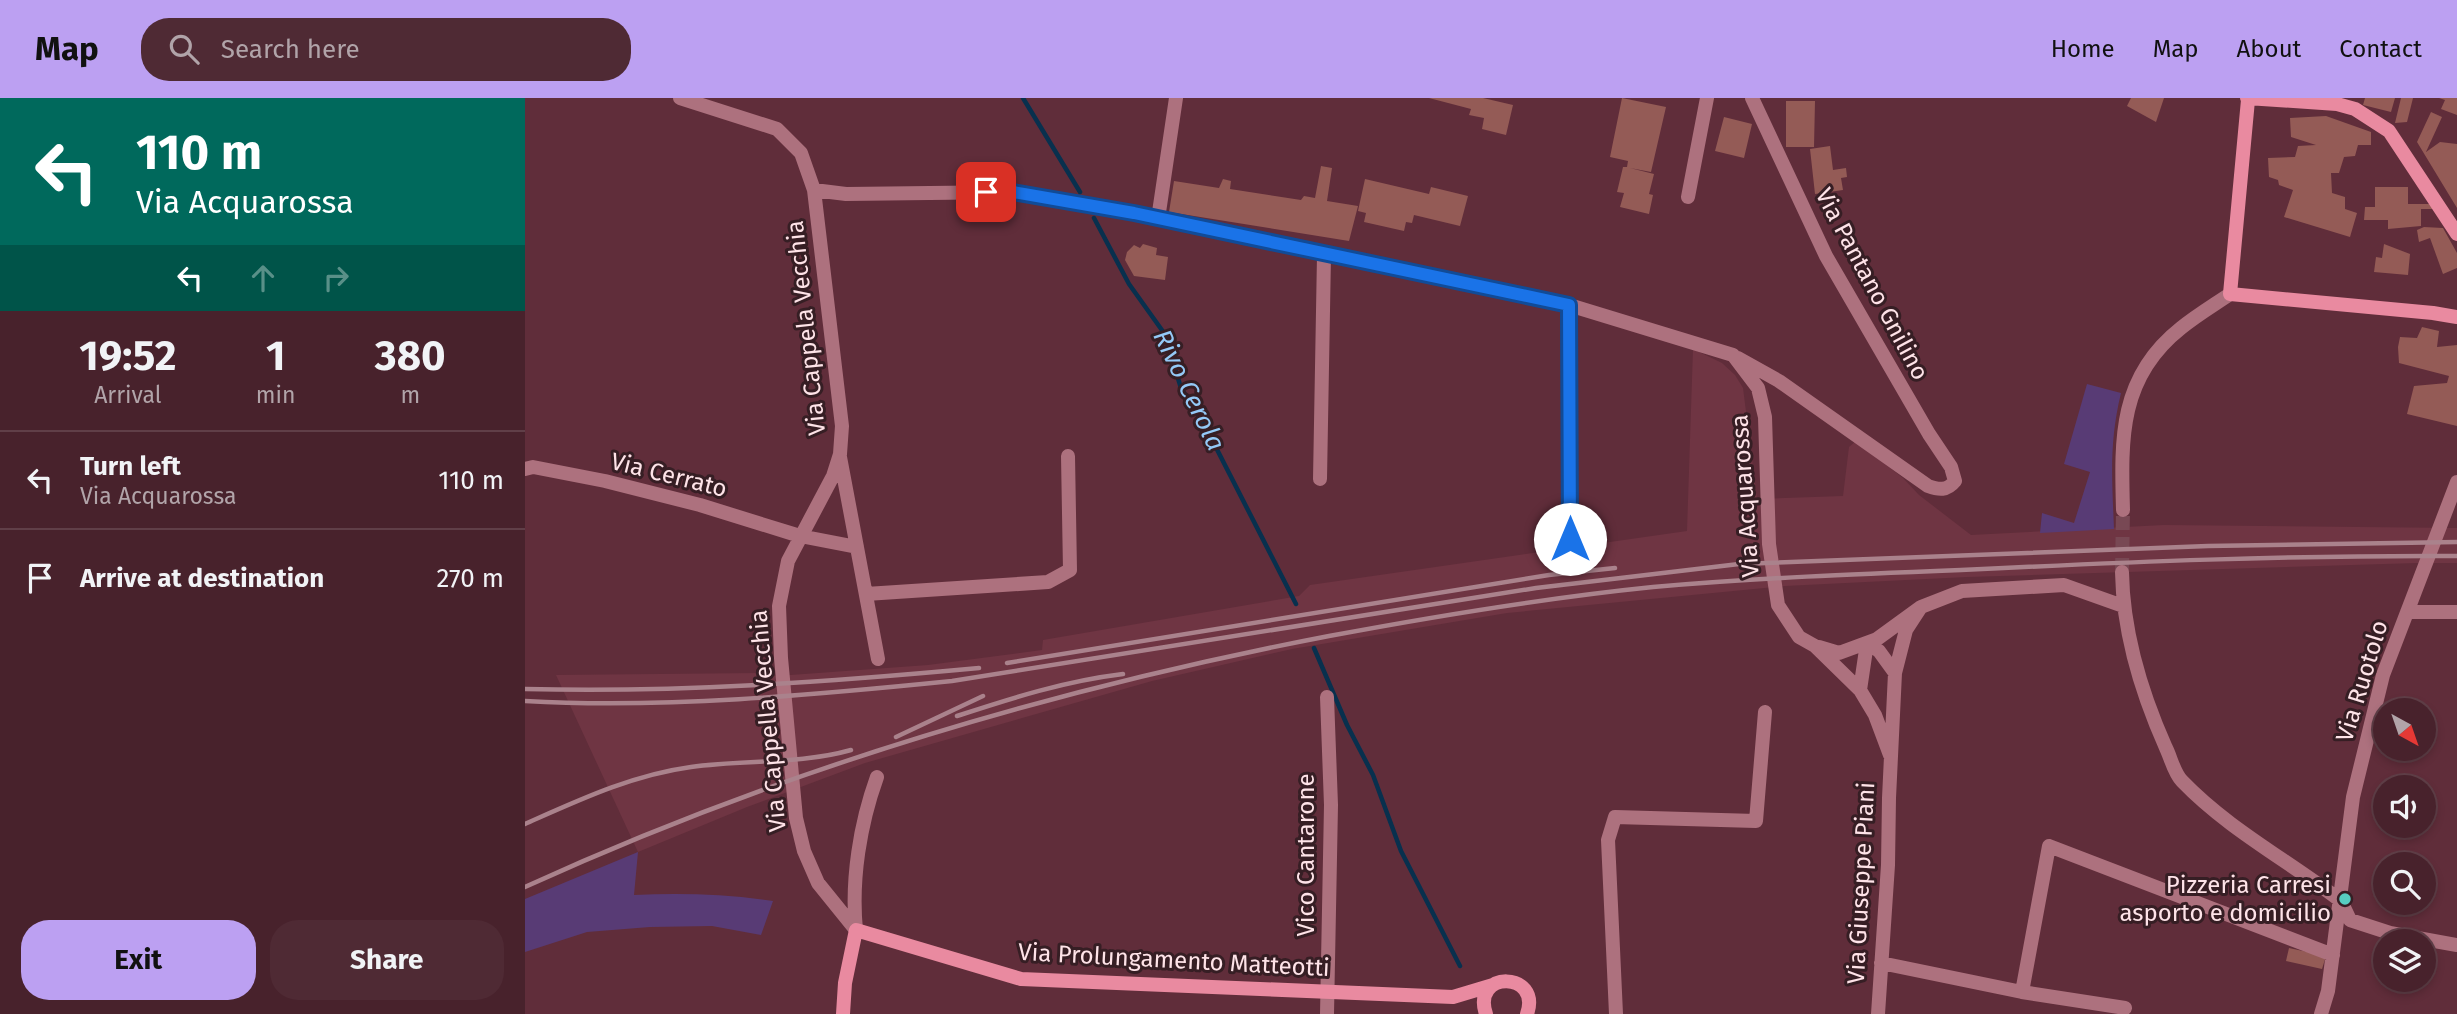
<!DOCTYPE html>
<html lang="en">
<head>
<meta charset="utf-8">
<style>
  :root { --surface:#48222c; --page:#4f2a34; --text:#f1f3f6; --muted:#b1a4a9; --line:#603f48; --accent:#bca0f2 }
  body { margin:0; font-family:"Fira Sans",sans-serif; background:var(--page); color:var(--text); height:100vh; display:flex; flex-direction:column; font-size:26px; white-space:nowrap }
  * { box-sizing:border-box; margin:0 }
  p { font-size:23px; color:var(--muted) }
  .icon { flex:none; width:38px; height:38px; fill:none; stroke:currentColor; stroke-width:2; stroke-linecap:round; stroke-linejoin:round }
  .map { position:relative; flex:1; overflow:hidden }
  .sheet { display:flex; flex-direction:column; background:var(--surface); width:525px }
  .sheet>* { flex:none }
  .top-card { background:#00695c; color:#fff; overflow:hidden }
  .needle { width:46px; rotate:140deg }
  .buttons { position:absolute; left:1848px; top:600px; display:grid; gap:14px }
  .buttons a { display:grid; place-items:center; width:63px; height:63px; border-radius:50%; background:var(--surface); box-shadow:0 4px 10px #0003,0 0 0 2px var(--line); font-size:35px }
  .pin { position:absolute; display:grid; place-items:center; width:60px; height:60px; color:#fff; margin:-30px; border-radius:14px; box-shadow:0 4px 10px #0006 }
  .me { position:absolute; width:77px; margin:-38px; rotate:0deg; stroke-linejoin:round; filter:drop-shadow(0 0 5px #0008) }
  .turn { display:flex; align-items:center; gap:24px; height:147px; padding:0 21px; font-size:32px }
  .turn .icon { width:91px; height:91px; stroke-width:2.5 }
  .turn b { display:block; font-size:49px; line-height:60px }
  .lanes { display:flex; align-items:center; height:66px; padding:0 21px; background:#0003; justify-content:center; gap:35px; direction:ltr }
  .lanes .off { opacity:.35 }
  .eta { display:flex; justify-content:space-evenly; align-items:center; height:119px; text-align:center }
  .eta b { font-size:42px; font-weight:700; line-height:49px }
  .cta { display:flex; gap:14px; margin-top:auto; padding:14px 21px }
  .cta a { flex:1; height:80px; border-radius:28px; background:var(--accent); color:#111; font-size:28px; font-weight:700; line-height:80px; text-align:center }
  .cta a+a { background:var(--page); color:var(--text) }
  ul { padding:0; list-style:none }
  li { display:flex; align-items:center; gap:21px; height:98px; padding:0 21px; border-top:2px solid var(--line) }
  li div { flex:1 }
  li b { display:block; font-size:26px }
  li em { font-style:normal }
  header { display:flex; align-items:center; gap:42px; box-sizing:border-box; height:98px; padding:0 35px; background:var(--accent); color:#111 }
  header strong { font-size:33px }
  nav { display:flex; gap:38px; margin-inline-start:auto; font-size:24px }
  .search { width:490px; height:63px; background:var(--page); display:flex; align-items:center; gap:18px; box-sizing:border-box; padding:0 24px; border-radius:28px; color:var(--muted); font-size:26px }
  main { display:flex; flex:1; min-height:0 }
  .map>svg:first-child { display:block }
  .built { fill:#6f3543 }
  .green { fill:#583b75 }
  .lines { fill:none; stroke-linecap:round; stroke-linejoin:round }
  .stream { stroke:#08304e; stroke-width:4.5 }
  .building { fill:#945b56 }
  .street-tunnel { stroke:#784854; stroke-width:14; stroke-dasharray:14 7; stroke-linecap:butt }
  .street { stroke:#ad717e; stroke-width:14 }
  .secondary { stroke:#e98aa0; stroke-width:14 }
  .rail { stroke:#aa828c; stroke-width:4.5 }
  .route-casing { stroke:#114b97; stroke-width:18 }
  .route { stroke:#1a73e8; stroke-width:12 }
  .poi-dot { fill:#57cec1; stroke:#361e24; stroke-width:2.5 }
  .labels { text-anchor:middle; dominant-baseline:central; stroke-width:6; stroke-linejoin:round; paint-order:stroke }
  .street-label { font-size:24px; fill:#fee3e8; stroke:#361e24 }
  .poi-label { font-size:24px; fill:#fee3e8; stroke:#361e24; text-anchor:end }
  .water-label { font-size:26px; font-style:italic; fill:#94c9f7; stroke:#361e24 }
</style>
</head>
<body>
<header>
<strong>Map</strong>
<div class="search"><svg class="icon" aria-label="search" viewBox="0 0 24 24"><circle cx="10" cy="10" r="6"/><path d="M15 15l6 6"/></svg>Search here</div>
<nav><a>Home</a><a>Map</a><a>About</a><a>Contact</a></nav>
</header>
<main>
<section class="sheet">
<div class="top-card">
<div class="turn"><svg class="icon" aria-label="left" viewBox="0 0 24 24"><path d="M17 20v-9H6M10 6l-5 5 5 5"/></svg><div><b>110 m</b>Via Acquarossa</div></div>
<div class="lanes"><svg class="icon" aria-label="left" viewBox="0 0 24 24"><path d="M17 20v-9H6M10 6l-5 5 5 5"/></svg><svg class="icon off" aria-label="ahead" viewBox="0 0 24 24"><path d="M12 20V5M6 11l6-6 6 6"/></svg><svg class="icon off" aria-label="right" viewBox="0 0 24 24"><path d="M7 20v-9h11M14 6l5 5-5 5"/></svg></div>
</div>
<div class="eta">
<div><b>19:52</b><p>Arrival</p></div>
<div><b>1</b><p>min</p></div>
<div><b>380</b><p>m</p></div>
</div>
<ul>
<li><svg class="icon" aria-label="left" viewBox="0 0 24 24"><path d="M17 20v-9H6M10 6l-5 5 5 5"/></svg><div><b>Turn left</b><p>Via Acquarossa</p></div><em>110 m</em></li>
<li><svg class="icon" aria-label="arrive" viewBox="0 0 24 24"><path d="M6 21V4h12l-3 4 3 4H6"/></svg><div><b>Arrive at destination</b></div><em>270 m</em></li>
</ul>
<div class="cta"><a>Exit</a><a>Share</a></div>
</section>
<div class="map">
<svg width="1932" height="916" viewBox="0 0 1932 916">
  <rect width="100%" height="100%" fill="#602d3a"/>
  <path class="built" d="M1168 251 1197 265 1210 277 1218 290 1232 401 1318 398 1324 349 1331 343 1378 380 1394 397 1446 437 1639 427 1932 430V465H1892L1442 479 1260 488 982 515 767 551 627 583 340 665 222 709 113 754 31 577 236 575 238 579 403 567 517 552 518 542 774 498 785 487 1162 433Z"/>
  <path class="green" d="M1562 286 1596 295C1584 345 1587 380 1589 431L1515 435 1517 415 1549 425 1565 374 1539 366Z
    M113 754 109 797C156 795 201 796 248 803L236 837 187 828 125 829 62 834 0 854V801Z"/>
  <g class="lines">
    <path class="stream" d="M498 0 555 94
      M569 120 604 186 639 235 656 290 680 328 771 506
      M789 550 822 627 848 677 876 753 935 868"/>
  </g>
  <path class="building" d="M904 0H958L988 7 981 37 957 31 959 20 944 17 946 11Z
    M1097 0 1141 9 1126 74 1105 70 1129 76 1124 96 1128 97 1124 116 1095 109 1099 95 1092 94 1098 69H1102L1103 63 1085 59Z
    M1606 0H1639L1631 24 1602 8Z
    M1840 0H1870L1866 14 1838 7Z
    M1876 0H1888L1882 24 1870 25Z
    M1914 0H1932V17L1916 11 1920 2Z
    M1261 3H1290L1289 49H1261Z
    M1906 14 1917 19 1901 54 1915 44 1932 46V110L1892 44Z
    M1801 18 1846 34V47H1833L1830 58 1819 59 1814 75H1806L1807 95 1820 99V111L1832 115 1825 139 1759 119 1768 92 1754 87 1753 82 1744 79 1743 60 1770 59 1773 48 1791 47 1766 39 1765 20Z
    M1199 19 1227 26 1219 60 1190 53Z
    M1305 48 1308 72 1321 70 1322 79 1316 80 1318 92 1290 96 1285 51Z
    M796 68 807 70 802 103 833 108 824 143 644 114 649 83 694 90 698 81 706 83 705 91 776 102 779 98 790 100Z
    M840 81 904 96 906 89 943 98 935 128 889 117 887 125 881 124 879 133 839 124 841 115 833 113Z
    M1850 89H1883V106H1909V111H1896V128L1863 131V122H1839L1840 109H1850Z
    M1899 129 1918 130 1932 155V170L1918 176 1905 140 1894 144 1892 132Z
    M618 146 632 150 631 157 643 159 640 182 609 178 600 162 602 154 609 147 615 150Z
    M1859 146 1885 156 1883 177 1849 174 1851 159 1857 160Z
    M1897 229 1914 233 1912 249 1932 247V328L1882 316 1889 288 1922 285 1924 278 1874 265 1873 249 1875 239 1892 240Z
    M1764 850 1801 858 1797 871 1761 863Z"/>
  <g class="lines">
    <path class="street-tunnel" d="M1597 474 1598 412"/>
    <path class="street" d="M155 0 252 31 276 55 289 92 317 328 315 356 308 378 263 463 254 508 256 560 271 720 279 753 293 785 331 832
      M289 92 321 96 488 94 609 115 1044 207 1208 257 1233 290 1240 319 1244 446 1253 507 1274 539 1290 548 1335 592 1350 617 1365 657
      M1163 99 1182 0
      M633 121 651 0
      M1044 207 1045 441
      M1213 260 1254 283 1403 388C1414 392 1422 393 1430 383L1426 369 1404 336 1301 158 1227 0
      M315 359 353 561
      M0 371 8 369 80 383 175 407 275 438 332 449
      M795 381 799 157
      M1598 412C1596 340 1594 279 1656 230 1672 217 1689 207 1705 196
      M1597 474C1598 535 1616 594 1641 650 1646 660 1649 675 1657 683 1703 731 1764 763 1816 803L1825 822 1865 835 1932 847
      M341 496 523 484 545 472 543 358
      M1882 514H1932
      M1342 545 1354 553 1370 575
      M1294 549 1314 555 1352 541 1396 509 1437 493 1539 487 1598 508
      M1335 592 1342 545
      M331 832C326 782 335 726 352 679
      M1356 865 1497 894 1600 910
      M1497 894 1524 748 1808 857
      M802 916 806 707 802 599
      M1091 916 1083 742 1090 719 1231 723 1240 614
      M1353 916 1363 767 1364 700 1370 575 1381 532 1396 509
      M1796 916 1803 893 1828 699 1858 577 1932 384"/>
    <path class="secondary" d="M1722 0 1812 6 1830 11 1864 33 1932 136
      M1723 2 1705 196 1908 215 1932 219
      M318 916 320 885 331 832 496 881 928 899 968 887
      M961 916C946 872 1017 873 1002 916"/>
    <path class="rail" d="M482 565 1024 477 1090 470
      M0 591C151 595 303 584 454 570
      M0 603C139 611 288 597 427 583L1011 490 1214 466 1683 448 1932 444
      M432 618C487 600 540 583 598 576
      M371 639 458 598
      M0 726C54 702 107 677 166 669 219 661 273 667 326 652
      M0 789C256 672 528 591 804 538 911 518 1020 500 1128 489 1230 480 1333 476 1436 472 1601 464 1767 457 1932 458"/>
  </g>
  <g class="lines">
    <g class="route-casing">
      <path id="route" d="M461 94H488L609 115 1044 207 1045 441"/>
    </g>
    <use href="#route" class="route"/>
  </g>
  <circle class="poi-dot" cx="1820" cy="801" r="7"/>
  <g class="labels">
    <g class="street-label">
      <text transform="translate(1347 186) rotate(62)">Via Pantano Gnilino</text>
      <text transform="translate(281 230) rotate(-96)">Via Cappela Vecchia</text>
      <text transform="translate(144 377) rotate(14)">Via Cerrato</text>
      <text transform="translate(1220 398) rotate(-94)">Via Acquarossa</text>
      <text transform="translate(1837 583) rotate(-73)">Via Ruotolo</text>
      <text transform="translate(243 623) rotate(-95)">Via Cappella Vecchia</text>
      <text transform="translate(781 757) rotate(-90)">Vico Cantarone</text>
      <text transform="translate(1336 785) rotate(-87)">Via Giuseppe Piani</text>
      <text transform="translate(649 862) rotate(3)">Via Prolungamento Matteotti</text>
    </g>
    <g class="poi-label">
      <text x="1806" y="787">Pizzeria Carresi<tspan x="1806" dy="28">asporto e domicilio</tspan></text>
    </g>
    <g class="water-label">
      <text transform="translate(664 292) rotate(64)">Rivo Cerola</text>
    </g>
  </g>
</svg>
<div class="buttons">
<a><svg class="needle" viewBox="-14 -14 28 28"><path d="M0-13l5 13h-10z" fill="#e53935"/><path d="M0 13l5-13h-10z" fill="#b1a4a9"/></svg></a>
<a><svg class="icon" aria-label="sound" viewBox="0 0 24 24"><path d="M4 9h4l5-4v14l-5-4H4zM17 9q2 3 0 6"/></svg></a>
<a><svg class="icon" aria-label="search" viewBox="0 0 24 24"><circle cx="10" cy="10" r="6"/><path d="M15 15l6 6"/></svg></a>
<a><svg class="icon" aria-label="layers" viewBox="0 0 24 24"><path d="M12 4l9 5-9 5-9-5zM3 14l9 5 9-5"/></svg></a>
</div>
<div class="pin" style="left:461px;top:94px;background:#d93025"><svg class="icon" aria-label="arrive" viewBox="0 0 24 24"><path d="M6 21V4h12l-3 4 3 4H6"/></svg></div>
<svg class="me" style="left:1045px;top:441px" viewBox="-20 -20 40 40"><circle r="19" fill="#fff"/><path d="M0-13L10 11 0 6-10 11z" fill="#1a73e8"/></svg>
</div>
</main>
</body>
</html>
